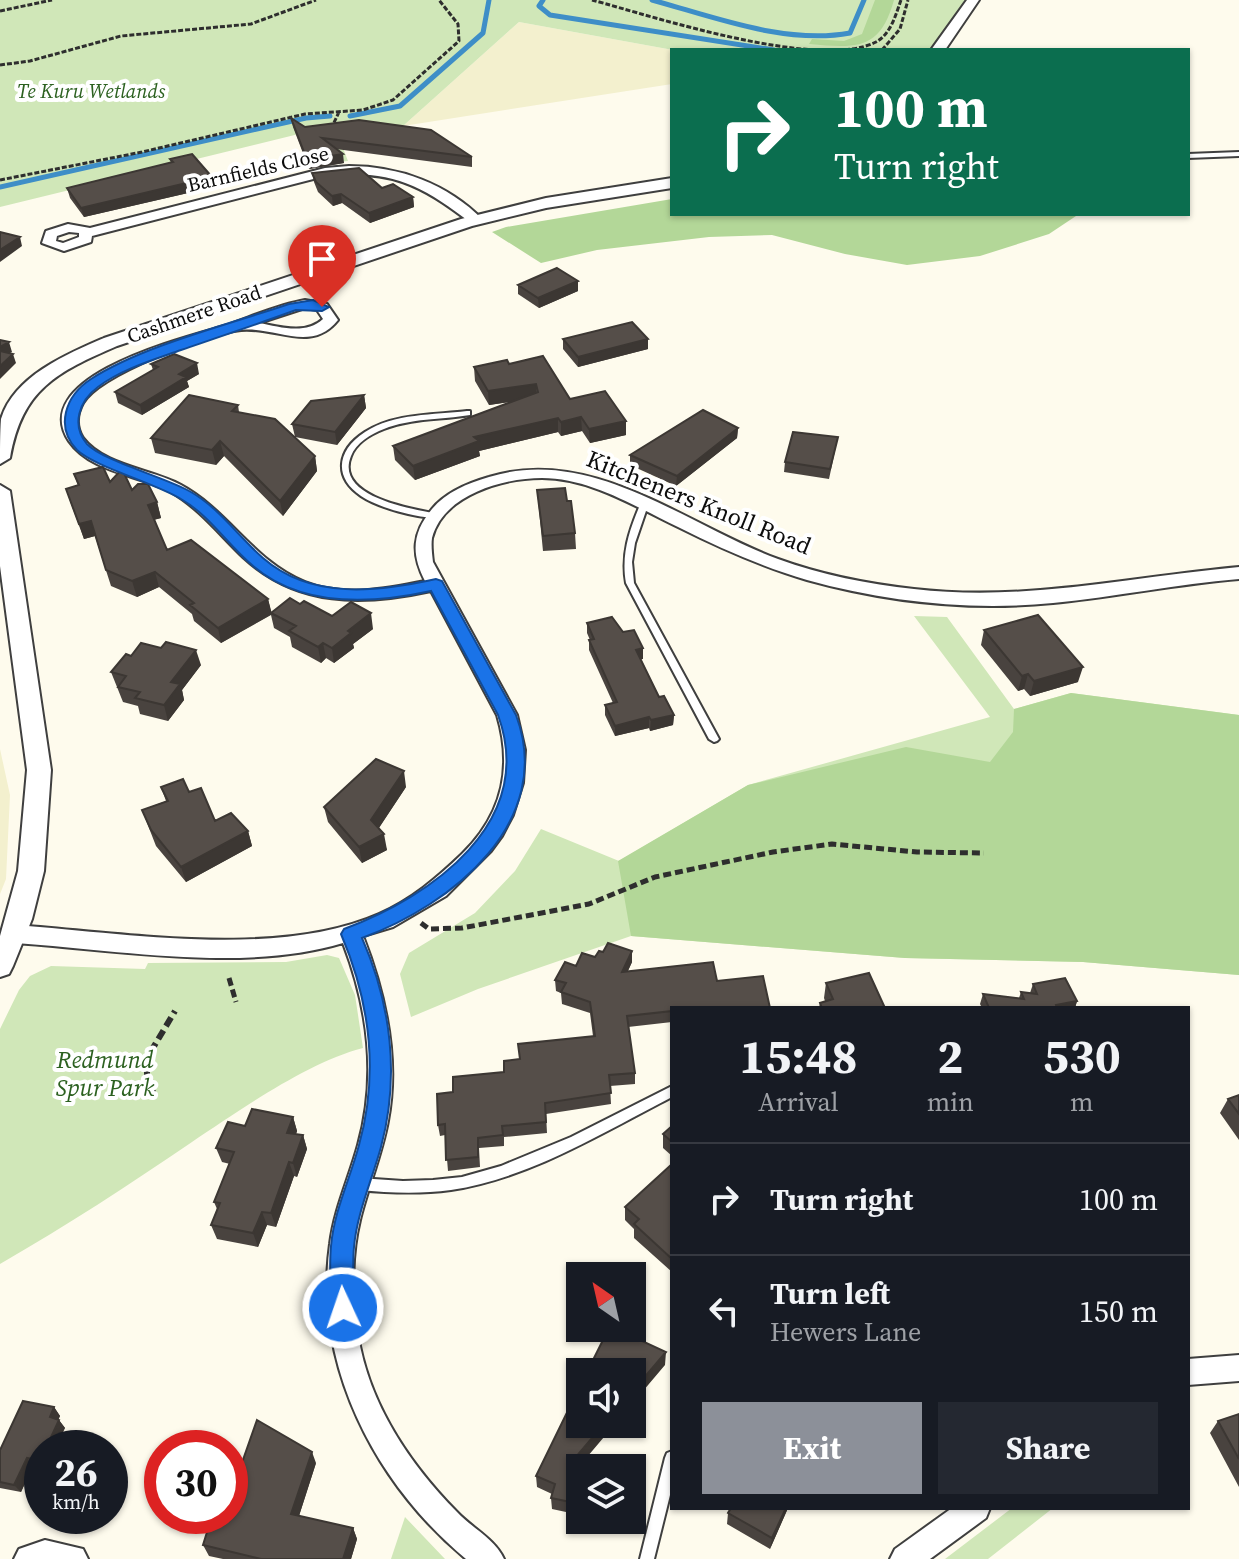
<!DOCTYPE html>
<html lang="en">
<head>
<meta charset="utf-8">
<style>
  :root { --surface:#171b24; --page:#242831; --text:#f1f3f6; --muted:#9ea1a6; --line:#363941; --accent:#8c9099 }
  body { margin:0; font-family:"Source Serif 4",serif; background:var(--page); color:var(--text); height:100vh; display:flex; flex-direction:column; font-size:30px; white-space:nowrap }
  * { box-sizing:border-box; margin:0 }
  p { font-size:26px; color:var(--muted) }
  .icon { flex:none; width:44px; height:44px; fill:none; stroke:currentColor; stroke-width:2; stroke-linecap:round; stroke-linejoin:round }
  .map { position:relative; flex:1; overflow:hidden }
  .panel { position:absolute; left:670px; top:1006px; width:520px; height:504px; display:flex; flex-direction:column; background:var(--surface); border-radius:0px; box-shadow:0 2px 6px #0004 }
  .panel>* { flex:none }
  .banner { position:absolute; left:670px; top:48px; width:520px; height:168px; border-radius:0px; box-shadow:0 2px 6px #0004; background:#0b6e4f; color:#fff; overflow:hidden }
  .needle { width:52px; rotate:326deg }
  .tools { position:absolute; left:566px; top:1262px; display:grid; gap:16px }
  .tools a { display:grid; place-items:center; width:80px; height:80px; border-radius:0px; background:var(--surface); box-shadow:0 2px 6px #0004; font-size:40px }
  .speed { position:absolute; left:24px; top:1430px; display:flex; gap:16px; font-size:40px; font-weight:700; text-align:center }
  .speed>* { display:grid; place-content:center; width:104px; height:104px; border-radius:50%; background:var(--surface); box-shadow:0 2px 6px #0004; line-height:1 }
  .speed small { font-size:20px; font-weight:400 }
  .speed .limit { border:12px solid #d22; background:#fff; color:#111 }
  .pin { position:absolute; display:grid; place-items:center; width:68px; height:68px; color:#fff; margin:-82px -34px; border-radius:50% 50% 50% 0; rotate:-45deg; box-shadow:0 0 8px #0007 }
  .pin .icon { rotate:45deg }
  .me { position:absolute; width:88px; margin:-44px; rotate:357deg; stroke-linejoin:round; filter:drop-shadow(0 0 6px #0008) }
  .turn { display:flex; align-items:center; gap:28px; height:168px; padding:0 32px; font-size:36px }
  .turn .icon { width:104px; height:104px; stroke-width:2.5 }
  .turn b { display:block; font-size:56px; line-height:68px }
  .eta { display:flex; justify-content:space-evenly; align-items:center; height:136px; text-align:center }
  .eta b { font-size:48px; font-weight:700; line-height:56px }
  .cta { display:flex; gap:16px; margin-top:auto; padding:16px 32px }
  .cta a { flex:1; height:92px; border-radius:0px; background:var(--accent); color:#fff; font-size:32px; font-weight:700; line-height:92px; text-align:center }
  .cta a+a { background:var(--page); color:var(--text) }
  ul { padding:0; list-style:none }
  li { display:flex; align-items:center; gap:24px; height:112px; padding:0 32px; border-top:2px solid var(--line) }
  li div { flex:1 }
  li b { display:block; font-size:30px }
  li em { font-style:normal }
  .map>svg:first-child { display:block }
  .farmland { fill:#f3f0ce }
  .green { fill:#d0e7b8 }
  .forest { fill:#b3d798 }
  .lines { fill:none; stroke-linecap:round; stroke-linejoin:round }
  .stream { stroke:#3e8ec7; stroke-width:5 }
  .service-casing { stroke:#3f3f3f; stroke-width:4 }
  .minor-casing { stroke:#3f3f3f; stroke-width:4 }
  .tertiary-casing { stroke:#3f3f3f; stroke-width:4 }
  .path-far2 { stroke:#2e2e2e; stroke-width:3; stroke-dasharray:5 2; stroke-linecap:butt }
  .path-far1 { stroke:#2e2e2e; stroke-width:5; stroke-dasharray:8 4; stroke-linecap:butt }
  .path { stroke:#2e2e2e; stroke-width:6; stroke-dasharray:10 5; stroke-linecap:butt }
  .service { fill:#fff; fill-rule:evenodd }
  .minor { fill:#fff; fill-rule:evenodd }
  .tertiary { fill:#fff; fill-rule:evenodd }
  .wall { fill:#49433f }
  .shaded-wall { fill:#3c3733 }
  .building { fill:#554e49; stroke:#3c3733; stroke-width:2 }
  .route { fill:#1a73e8; stroke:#114b97; stroke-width:2 }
  .labels { text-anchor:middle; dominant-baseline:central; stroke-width:8; stroke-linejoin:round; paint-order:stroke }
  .far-park-label { font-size:20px; font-style:italic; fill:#2c6120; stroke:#fff }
  .far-street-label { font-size:20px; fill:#0c0c0c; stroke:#fff }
  .street-label { font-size:24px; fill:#0c0c0c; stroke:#fff }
  .park-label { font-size:24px; font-style:italic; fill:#2c6120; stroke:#fff }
</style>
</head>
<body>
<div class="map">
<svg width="1239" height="1559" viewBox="0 0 1239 1559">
  <rect width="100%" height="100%" fill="#fefbed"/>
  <path class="farmland" d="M519 22 673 50 672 84 403 126Z
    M0 749 10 795 6 879 0 894Z"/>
  <path class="green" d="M0 0H965L931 50H673L519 22 403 126 335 128 348 161 328 163 315 130 0 207Z
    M914 616 947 617 1014 709 1071 693 1239 715V975L1083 962 905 958 631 936 478 989 411 1017 400 974 409 953 475 913 515 871 541 829 619 861 748 785 990 717Z
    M327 955 339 958 355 995 363 1048C308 1062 240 1110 192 1142 129 1185 66 1226 0 1264V1029L19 990 30 976 51 966 145 969 148 963 286 962Z
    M1012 1508H1053L988 1559H945Z
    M405 1517 445 1559H391Z"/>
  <path class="forest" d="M875 0H894C880 51 856 48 809 44L812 39 844 41 862 34Z
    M672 199V214H1079L1049 234 980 256 907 265 845 254 772 235 709 237 597 250 541 263 492 232 506 227Z
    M1071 693 1239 715V975L1083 962 905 958 631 936 618 861 748 785 906 747 990 762 1013 732 1014 709Z"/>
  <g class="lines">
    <path class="stream" d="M543 0 539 6 550 15 774 50
      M652 0C714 17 786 45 850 33L864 0
      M350 116 400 106 483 33 489 0
      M0 187 306 118 330 116"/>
    <g class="service-casing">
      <path id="service" d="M1239 152V156L1188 158V154Z
        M467 411H470V415C441 420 411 418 384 429 371 434 356 443 351 456 334 497 413 509 438 514V518C417 518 379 508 361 496 333 477 337 450 365 432 394 413 434 415 467 411Z
        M644 502 648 505 635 543 632 562 634 583 719 739 717 741 714 742 709 739 626 583C621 555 629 531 640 505Z
        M672 1086V1097C602 1133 530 1178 451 1190 421 1194 390 1193 359 1190L355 1188 353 1184 355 1180 359 1178 403 1181 433 1180 462 1177 501 1166 571 1137Z
        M672 1451V1487L654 1559H640L665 1458 667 1453Z"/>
    </g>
    <g class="minor-casing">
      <path id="minor" d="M349 166C399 166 448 184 483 220L471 223C420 184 390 169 325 176L92 236 91 242 64 251 42 243 46 231 68 224 90 228 325 168ZM69 232 79 233V237L63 243 56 241 57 236Z
        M305 300 327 304 338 320C311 354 275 326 241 330 207 334 100 374 83 403 77 414 76 427 83 438 104 466 152 469 181 485 228 510 254 562 305 582 343 597 387 589 425 581 411 554 412 533 432 509 446 492 468 483 489 477 592 445 686 525 778 559 822 575 868 584 914 589 1026 602 1128 577 1239 567V579C1177 584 1115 597 1053 603 971 611 886 602 807 580 762 567 720 548 678 527 636 507 590 478 542 478 503 478 443 495 432 538 431 545 432 554 433 562L517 715 525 750 523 783 513 815 502 836 491 851 446 896 393 927 363 936C386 995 400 1058 388 1121 382 1155 368 1187 360 1220 351 1257 352 1297 358 1335 369 1404 409 1463 457 1512 472 1528 495 1539 504 1559H466C375 1483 313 1365 330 1244 334 1210 349 1178 358 1145 377 1077 368 1008 343 943 244 973 118 950 16 943L8 940 5 934 8 928 16 925C125 933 277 959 379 914 411 900 437 878 462 854 502 815 513 768 497 715L431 591C363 606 297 607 243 557 220 535 199 508 171 492 140 475 91 473 69 441 26 376 187 337 224 326 251 317 277 305 305 300ZM305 308 317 310 323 319C306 335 280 327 259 323Z
        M1239 1355V1381L1188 1385V1359Z
        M952 1508H990L986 1518 930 1559H890L895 1549Z
        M45 1540 83 1549 88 1559H14L19 1549Z"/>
    </g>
    <g class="tertiary-casing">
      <path id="tertiary" d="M967 0H979L945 50H931Z
        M672 178V188L546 208 472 226 117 346C57 372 22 389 10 458L0 464C0 450 0 432 1 419 14 376 67 354 104 338L461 219 546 198Z
        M0 485 10 491 51 770 44 871 32 919 13 966 9 974 0 977V936L18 871 27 770 0 566Z"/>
    </g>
    <path class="path-far2" d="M592 0C655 17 819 71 876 42 891 34 896 14 901 0
      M0 11 52 0
      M882 50 900 29 908 0
      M0 65 30 61 121 36 251 24 316 0
      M331 129 339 112
      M0 180 142 152 305 114 363 110 393 100 459 41 458 24 439 0"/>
    <path class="path-far1" d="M421 923 429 929 462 928 589 904 655 877 773 852 832 844 917 852 984 853
      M229 978 236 1002"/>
    <path class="path" d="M154 1093 147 1086V1058L175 1011"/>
    <use href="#service" class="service"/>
    <use href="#minor" class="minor"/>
    <use href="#tertiary" class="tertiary"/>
  </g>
  <path class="wall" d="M291 118 305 127 472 157V167L336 149 344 163 309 169 293 127Z
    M170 159 212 177 214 187 84 217 70 198 67 188 171 163Z
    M312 173 382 188 413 197 414 207 370 223 342 203 333 206 318 192 314 182Z
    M518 285 578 291 539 308 518 294Z
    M563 339 648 349 578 367 563 349Z
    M151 364 199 374 187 381 189 387 142 415 118 403 115 392 153 370Z
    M509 364 570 399 626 435 590 443 582 431 561 436 558 432 479 451 480 456 415 480 395 460 393 446 510 402 489 405 475 381 474 367Z
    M364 395 366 408 337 445 295 437 292 424Z
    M238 405 239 412 315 456 317 471 283 516 224 456 216 465 155 453 151 438Z
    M738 428 737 438 676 486 630 465V455Z
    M838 437 829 479 784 472 785 462Z
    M74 474 110 482 132 490 157 502 161 518 154 520 167 550 268 599 271 612 300 604 332 616 373 629 353 644 354 648 334 663 326 658 321 663 292 647 290 637 274 628 271 615 221 643 194 621 192 614 159 587 137 597 111 586 95 536 84 539 71 504 66 489 78 486Z
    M537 490 567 501 575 533 576 549 543 551Z
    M587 623 623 632 643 648V659H641L659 697 674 715 673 725 650 731 649 728 615 736 605 715V705L613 703 589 650V640H590L587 633Z
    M984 630 1078 682 1030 696 1024 689 1018 691 981 645Z
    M201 665 182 690 184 700 168 721 140 714 138 706 123 702 111 672Z
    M161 787 189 792 215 821 248 831 252 846 186 882 156 846 142 810 166 801Z
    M406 787 379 828 387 850 362 863 328 822 324 807Z
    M595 957 632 962 628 971 672 1008V1022L628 1027 635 1073V1084L610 1086 611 1104 546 1114 547 1133 504 1137V1146L479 1148 480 1167 448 1171 445 1135 440 1136 438 1125 453 1092 504 1072 520 1059 593 1036 590 1013 562 1004 561 993 556 991 555 980 576 966Z
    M826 983 885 1008H819L820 1003 825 1001 824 998Z
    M1033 984 1077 1001 1075 1008H982L980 1004 983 994 1019 998 1021 992 1030 993Z
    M1239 1095V1140L1220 1113 1228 1099Z
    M293 1117 297 1131 296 1134 303 1135 307 1149 297 1177 294 1176 276 1227 267 1225 258 1247 217 1239 211 1225 217 1209 214 1202 230 1164 222 1162 216 1148 245 1126Z
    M672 1126V1156L663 1148V1134Z
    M672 1164V1272L634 1238V1229L625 1220V1207Z
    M54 1407 60 1416 58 1419 65 1428 42 1448V1468L33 1466 21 1492 0 1488V1450Z
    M1239 1414V1487L1210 1433 1218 1421Z
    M316 1463 299 1516 353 1528 357 1539 351 1559H223L209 1556 203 1545 230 1516Z
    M579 1466 580 1468V1515L552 1509 551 1498 552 1494 537 1487 536 1476Z
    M788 1508 770 1549 727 1524 728 1513Z"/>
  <path class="shaded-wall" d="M343 154 344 163 309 169 307 160Z
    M212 177 214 187 84 217 81 208Z
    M341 194 342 203 333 206 332 196Z
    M413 197 414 207 370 223 369 213Z
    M20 237 22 246 0 262V250Z
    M578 281V291L539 308 538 298Z
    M648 339V349L578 367V357Z
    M9 342 12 352 0 358V347Z
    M13 354 16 363 0 379V366Z
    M197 363 199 374 187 381 189 387 142 415 140 405 179 374Z
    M536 384V398L489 405 488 391Z
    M364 395 366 408 337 445 335 432Z
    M581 417 582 431 561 436V422Z
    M558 418V432L479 451 480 456 415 480 413 466 474 437Z
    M626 421V435L590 443 589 429Z
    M738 428 737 438 676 486 677 476Z
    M220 441 224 456 216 465 212 450Z
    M315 456 317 471 283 516 280 501Z
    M157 502 161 518 152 520 148 505Z
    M91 521 95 536 84 539 79 524Z
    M155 572 159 587 137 597 132 581Z
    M268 599 272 614 221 643 218 628Z
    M371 613 373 629 353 644 354 648 334 663 332 648 348 631Z
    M323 643 326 658 321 663 318 647Z
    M643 648V659L636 660V650Z
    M196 650 201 665 182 690 184 700 168 721 164 705 171 682Z
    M1083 667 1078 682 1030 696 1034 681Z
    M1028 674 1024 689 1018 691 1022 676Z
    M674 715 673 725 650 731 651 720Z
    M649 717V728L615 736V726Z
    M404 771 406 787 374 835 371 820Z
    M248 831 252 846 186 882 181 867Z
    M384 834 387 850 362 863 359 847Z
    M632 951V962L622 983V972Z
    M1077 1001 1075 1008H1055L1056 1005Z
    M293 1117 297 1131 291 1147 287 1133Z
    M303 1135 307 1149 297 1177 293 1163Z
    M289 1162 294 1176 276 1227 271 1213Z
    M262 1212 267 1225 258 1247 253 1233Z
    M666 1352 665 1365 632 1404V1392Z
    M54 1407 60 1416 56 1426 50 1417Z
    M59 1420 65 1428 56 1448H46Z
    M604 1424H615L571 1476 570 1464Z
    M312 1452 316 1463 296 1525 291 1514Z
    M27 1458 33 1466 21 1492 14 1485Z
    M786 1508H788L770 1549 772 1538Z
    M353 1528 357 1539 351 1559H343Z"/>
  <path class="building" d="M291 118 305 127 359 120 431 130 472 157 322 138 343 154 307 160Z
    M192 154 212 177 81 208 67 188 173 162 170 159Z
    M359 168 382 188 393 184 413 197 369 213 341 194 332 196 316 182 312 173Z
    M0 232 20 237 0 250Z
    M557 268 578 281 538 298 518 285Z
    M632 322 648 339 578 357 563 339Z
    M0 340 9 342 0 347Z
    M0 351 13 354 0 366Z
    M174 354 197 363 179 374 186 377 140 405 115 392 158 367 151 364Z
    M543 356 570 399 605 391 626 421 589 429 581 417 561 422 558 418 474 437 479 441 413 466 393 446 538 392 536 384 488 391 474 367 507 360 509 364Z
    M189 395 238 405 232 411 275 419 315 456 280 501 220 441 212 450 151 438Z
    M364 395 335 432 292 424 311 401Z
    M703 410 738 428 677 476 630 455Z
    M793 432 838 437 830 469 785 462Z
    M103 467 110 482 122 469 132 490 138 484H148L157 502 148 505 167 550 191 540 268 599 218 628 190 605 194 603 155 572 132 581 106 570 91 521 79 524 66 489 79 485 74 474Z
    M565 488 567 501H571L575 533 543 536 537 490Z
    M290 598 300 604 304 601 332 616 351 602 371 613 348 631 351 633 332 648 323 643 318 647 289 631 296 626 271 613Z
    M1038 615 1083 667 1034 681 1028 674 1022 676 984 630Z
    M612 617 623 632 634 630 643 648 636 650 659 697 664 696 674 715 651 720 649 717 615 726 605 705 617 702 589 640 594 639 587 623Z
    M166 642 196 650 171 682 180 684 164 705 135 698 140 692 118 687 126 676 111 672 126 654 131 656 141 643 161 648Z
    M376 759 404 771 371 820 384 834 359 847 324 807Z
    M183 779 189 792 201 788 215 821 231 813 248 831 181 867 151 830 142 810 168 801 161 787Z
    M608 943 632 951 622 972 713 962 717 981 763 976 770 1008H672V1011L627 1016 635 1073 609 1075 611 1093 545 1103 546 1122 502 1126 503 1135 478 1138V1157L446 1160 445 1124 438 1125 437 1094 453 1092V1077L504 1072V1061L520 1059 518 1044 595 1036 590 1002 561 992 566 983 555 980 565 962 576 966 582 953 595 957 599 951 603 952Z
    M869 973 885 1008H822L820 1003 833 999 826 983Z
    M1065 978 1077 1001 1056 1005 1057 1008H989L983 994 1024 999 1021 992 1037 994 1033 984Z
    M1239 1095V1114L1228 1099Z
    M252 1109 293 1117 287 1133 303 1135 293 1163 289 1162 271 1213 262 1212 253 1233 211 1225 220 1203 214 1202 234 1152 216 1148 228 1122 245 1126Z
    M672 1126V1142L663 1134Z
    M672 1164V1259L634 1224 639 1219 625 1207Z
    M609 1328H614L666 1352 632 1392V1372H587Z
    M580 1386V1424H604L570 1464 587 1468H580V1504L551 1498 555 1484 536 1476Z
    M23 1401 54 1407 50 1417 59 1420 46 1448H42V1458L41 1461 27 1458 14 1485 0 1482V1450Z
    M1239 1414V1459L1218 1421Z
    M257 1420 312 1452 291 1514 353 1528 343 1559H261L203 1545 212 1516H230V1497Z
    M731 1508H786L772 1538 728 1513Z"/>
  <path class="route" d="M313 300 329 307 322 311 296 310C258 324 219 337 181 350 153 360 122 369 98 387 79 401 71 425 87 444 103 461 167 478 191 492 219 508 239 537 263 558 311 600 378 592 436 579L442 581 516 715C556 822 452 905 362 938 391 1004 400 1076 381 1147 372 1180 357 1213 354 1247 352 1267 354 1288 355 1308L351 1316 343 1320 334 1316 331 1308C331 1288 329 1266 331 1246 334 1211 350 1179 359 1145 379 1073 370 1002 341 934L344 929C432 896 537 823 498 715L431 591C372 604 301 608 252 565 228 545 209 515 181 499 157 484 93 466 77 450 55 427 65 396 91 379 142 346 230 324 289 304Z"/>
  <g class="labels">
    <g class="far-park-label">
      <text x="91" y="91">Te Kuru Wetlands</text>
    </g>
    <g class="far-street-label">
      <text transform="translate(258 169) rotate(-13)">Barnfields Close</text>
      <text transform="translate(194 314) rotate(-19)">Cashmere Road</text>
    </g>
    <g class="street-label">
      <text transform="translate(699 502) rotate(22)">Kitcheners Knoll Road</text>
    </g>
    <g class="park-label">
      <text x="105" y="1059">Redmund<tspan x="105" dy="28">Spur Park</tspan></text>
    </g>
  </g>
</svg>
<div class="tools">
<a><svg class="needle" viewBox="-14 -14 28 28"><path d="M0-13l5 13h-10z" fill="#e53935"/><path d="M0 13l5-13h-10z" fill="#9ea1a6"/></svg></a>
<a><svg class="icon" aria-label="sound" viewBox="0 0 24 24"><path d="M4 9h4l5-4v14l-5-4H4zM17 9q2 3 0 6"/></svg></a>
<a><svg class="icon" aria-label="layers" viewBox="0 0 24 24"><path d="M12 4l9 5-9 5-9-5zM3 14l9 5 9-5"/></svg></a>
</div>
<div class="speed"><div>26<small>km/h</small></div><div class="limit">30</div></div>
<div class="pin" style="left:322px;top:307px;background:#d93025"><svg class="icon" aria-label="arrive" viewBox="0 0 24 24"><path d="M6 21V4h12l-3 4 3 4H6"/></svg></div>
<svg class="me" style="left:343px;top:1308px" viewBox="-20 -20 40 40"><circle r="17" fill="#1a73e8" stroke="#fff" stroke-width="3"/><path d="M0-11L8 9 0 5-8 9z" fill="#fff"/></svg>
<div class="banner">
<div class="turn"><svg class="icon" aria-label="right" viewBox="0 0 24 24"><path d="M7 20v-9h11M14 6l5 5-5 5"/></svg><div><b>100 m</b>Turn right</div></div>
</div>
<section class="panel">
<div class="eta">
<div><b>15:48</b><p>Arrival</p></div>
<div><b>2</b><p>min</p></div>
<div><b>530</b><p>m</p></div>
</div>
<ul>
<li><svg class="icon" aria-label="right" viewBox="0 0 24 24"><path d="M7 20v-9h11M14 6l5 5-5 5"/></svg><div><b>Turn right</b></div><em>100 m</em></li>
<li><svg class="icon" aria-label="left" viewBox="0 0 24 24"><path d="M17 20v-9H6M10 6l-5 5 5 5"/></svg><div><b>Turn left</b><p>Hewers Lane</p></div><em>150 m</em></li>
</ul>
<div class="cta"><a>Exit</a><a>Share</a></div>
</section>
</div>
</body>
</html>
